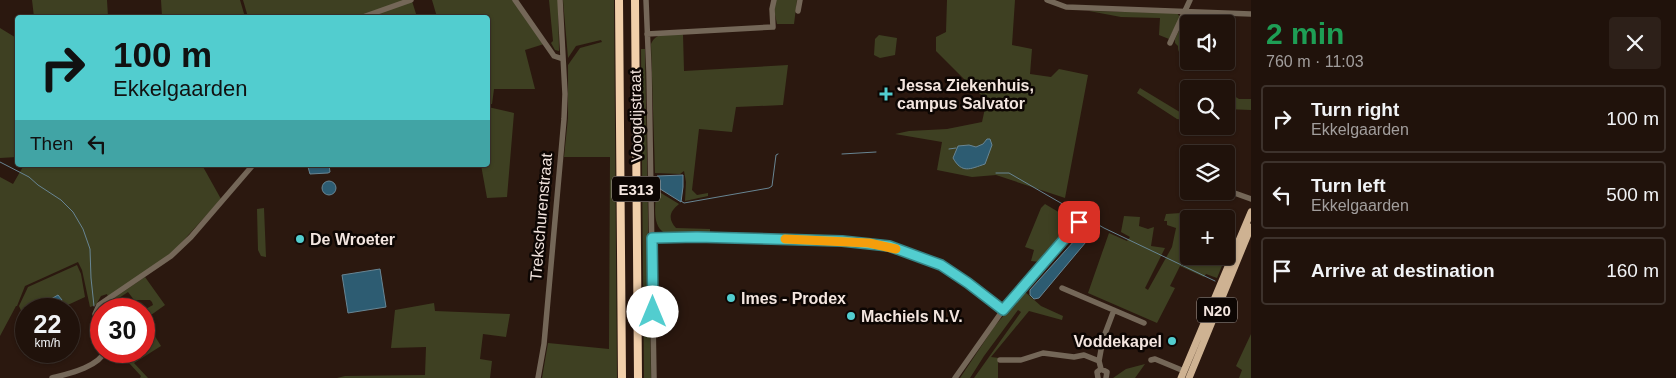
<!DOCTYPE html>
<html lang="en">
<head>
<meta charset="utf-8">
<style>
  :root { --surface:#20120b; --page:#2d2019; --text:#f1f3f6; --muted:#a29e9d; --line:#3d322c }
  body { margin:0; font-family:Arial,sans-serif; background:var(--page); color:var(--text); height:100vh; display:flex; flex-direction:column; font-size:19px; white-space:nowrap }
  * { box-sizing:border-box; margin:0 }
  p { font-size:16px; color:var(--muted) }
  .icon { flex:none; width:28px; height:28px; fill:none; stroke:currentColor; stroke-width:2; stroke-linecap:round; stroke-linejoin:round }
  .map { position:relative; flex:1; overflow:hidden }
  .side { display:flex; flex-direction:column; background:var(--surface); width:425px }
  .side>* { flex:none }
  .hud { position:absolute; left:15px; top:15px; width:475px; height:152px; border-radius:5px; box-shadow:0 1px 4px #0004,0 0 0 1px var(--line); background:#52cdcf; color:#111; overflow:hidden }
  .fabs { position:absolute; left:1180px; top:15px; display:grid; gap:10px }
  .fabs a { display:grid; place-items:center; width:55px; height:55px; border-radius:5px; background:var(--surface); box-shadow:0 1px 4px #0004,0 0 0 1px var(--line); font-size:25px }
  .speed { position:absolute; left:15px; top:298px; display:flex; gap:10px; font-size:25px; font-weight:700; text-align:center }
  .speed>* { display:grid; place-content:center; width:65px; height:65px; border-radius:50%; background:var(--surface); box-shadow:0 1px 4px #0004,0 0 0 1px var(--line); line-height:1 }
  .speed small { font-size:12px; font-weight:400 }
  .speed .limit { border:8px solid #d22; background:#fff; color:#111 }
  .pin { position:absolute; display:grid; place-items:center; width:42px; height:42px; color:#fff; margin:-21px; border-radius:10px; box-shadow:0 2px 8px #0006 }
  .me { position:absolute; width:55px; margin:-28px; rotate:0deg; stroke-linejoin:round; filter:drop-shadow(0 0 4px #0008) }
  .turn { display:flex; align-items:center; gap:18px; height:105px; padding:0 15px; font-size:22px }
  .turn .icon { width:65px; height:65px; stroke-width:2.5 }
  .turn b { display:block; font-size:35px; line-height:42px }
  .then { display:flex; align-items:center; height:48px; padding:0 15px; background:#0003; gap:10px; font-size:19px }
  .round { display:grid; place-items:center; flex:none; width:52px; height:52px; border-radius:5px; background:var(--page) }
  .overview { display:flex; align-items:center; justify-content:space-between; height:85px; padding:0 15px }
  h1 { font-size:30px; font-weight:700; line-height:38px; color:#1e9e55 }
  ul { padding:0; list-style:none }
  li { display:flex; align-items:center; gap:15px; height:68px; margin:0 10px 8px; padding:0 5px; border:2px solid var(--line); border-radius:5px }
  li div { flex:1 }
  li b { display:block; font-size:19px }
  li em { font-style:normal }
  main { display:flex; flex:1; min-height:0 }
  .map>svg:first-child { display:block }
  .green { fill:#3e4022 }
  .water { fill:#2d5c72; stroke:#688593 }
  .lines { fill:none; stroke-linecap:round; stroke-linejoin:round }
  .stream { stroke:#688593; stroke-width:1 }
  .minor { stroke:#746758; stroke-width:5.5 }
  .major { stroke:#ceb292; stroke-width:7 }
  .highway { stroke:#f1cfaa; stroke-width:8 }
  .route-casing { stroke:#358587; stroke-width:12 }
  .route { stroke:#52cdcf; stroke-width:9 }
  .slow { stroke:#f59e0b; stroke-width:9 }
  .poi-dot { fill:#52cdcf; stroke:#0d0603; stroke-width:2 }
  .labels { text-anchor:middle; dominant-baseline:central; stroke-width:5; stroke-linejoin:round; paint-order:stroke }
  .shield { fill:#0d0603; stroke:#aea29d; stroke-width:1 }
  .shield-label { font-size:15px; font-weight:bold; fill:#f3e5df }
  .poi-label { font-size:16px; font-weight:bold; fill:#f3e5df; stroke:#0d0603; text-anchor:start }
  .street-label { font-size:16px; fill:#f3e5df; stroke:#0d0603 }
</style>
</head>
<body>
<main>
<div class="map">
<svg width="1251" height="378" viewBox="0 0 1251 378">
  <rect width="100%" height="100%" fill="#2b180f"/>
  <path class="green" d="M32 0H107L108 17H34Z
    M161 0H240L245 17H158L162 16Z
    M243 0H406L356 18 248 17Z
    M432 0H513L544 44 525 50 535 89H494L492 104H488V18L437 17Z
    M549 0H558L559 51 555 50 551 43 553 41Z
    M563 0H614L617 378H542L548 343 609 349 610 157H564L568 118V65L580 48 602 42 601 40 576 46 568 58Z
    M776 0H797L794 24H777L773 5Z
    M947 0H1015L1012 45 1032 49 1030 74 1051 77 1059 69 1088 75 1065 198 996 175 972 177 937 170 942 142 895 134 909 131 947 129 982 122 987 99 975 90 936 51V37L946 32Z
    M412 1 417 17 370 18 369 16Z
    M1089 11 1177 13 1180 17 1169 39 1159 35 1160 18 1121 17Z
    M1187 14 1200 15 1196 24H1189V44L1184 55C1179 53 1178 52 1178 46L1175 43V39Z
    M0 28 18 39 17 157 0 158Z
    M681 33 683 35 684 71 788 65 783 105 736 107 732 132 699 129 692 190 697 195 708 193V196L685 201 686 182 684 171 680 174 655 173 651 44C656 32 669 34 681 33Z
    M879 35 897 38 895 55 880 58 874 55 875 39Z
    M641 49H645L651 378H644Z
    M1140 88 1183 114 1189 112V118L1183 120 1177 119 1137 93Z
    M1226 91 1239 99H1251V110L1226 109Z
    M488 107 514 113 507 197 487 198 481 165H488Z
    M24 165H202L221 199 173 252 108 297 107 294 101 296 96 305 90 307 82 270 78 262 25 286 17 306H16L0 336V177L13 184Z
    M656 190 679 204C669 212 668 219 676 228L710 229V234L665 233C651 226 656 204 656 190Z
    M1045 204 1072 220 1073 223 1040 262 1031 261 1034 250 1025 247 1041 208Z
    M264 208 266 257 261 256 258 250 257 209Z
    M1181 213 1191 219H1189L1187 236 1189 237V256H1226L1217 278 1206 274 1204 277 1180 266 1170 286 1175 288 1157 323 1088 293 1109 233 1127 241 1130 237 1121 232 1124 216 1140 217 1139 226 1148 229 1154 227 1151 246 1165 248 1145 288 1148 290 1172 247 1176 228 1167 225V221H1164L1166 214Z
    M77 265 81 274 85 297 59 309H50L58 295 52 299 43 300 39 309H26V314L23 315 19 306 28 287Z
    M145 277 165 305 144 320V310L153 305 152 302 150 300H134L128 292 116 300 114 298Z
    M1024 291 1041 306 1063 316 1062 320 1029 311 991 357 999 358 1000 362H998V378H974L1021 312 1018 310 984 356 970 378H960L994 327Z
    M434 303 435 311 510 314 506 337 483 334 480 359 492 361 490 378H337L345 376 425 375 426 347 391 348 395 310Z
    M151 330 161 346 134 363 148 378H140L141 376 118 351H144V333Z
    M1251 334V378H1239L1242 370 1236 366Z
    M1145 364 1135 378H1113L1126 369Z"/>
  <path class="water" d="M987 139H990L992 145 985 164C970 169 962 174 953 158L958 146 969 145 976 147 983 144Z
    M310 165H329L330 172 328 173 310 174 308 167Z
    M683 175V187L681 202 657 187V176Z
    M322 188a7 7 0 1 1 14 0a7 7 0 1 1-14 0Z
    M1084 230 1091 236 1039 298 1034 299 1030 295V290Z
    M380 269 386 307 348 313 342 275Z
    M58 295 62 300C58 307 52 309 44 309L42 302 51 299Z"/>
  <g class="lines">
    <path class="stream" d="M949 149 956 148
      M842 154 876 152
      M0 162 29 177 38 185 61 200 73 212 83 229 90 249 91 278 94 306
      M996 173H1009L1104 228 1215 281
      M681 201 684 203 769 188 772 186 776 155 778 154"/>
    <path class="minor" d="M515 0 554 56 563 59
      M646 0 649 72 654 378
      M1047 0 1066 7 1251 14
      M798 11 800 0
      M360 18 411 0
      M647 34 773 27 772 9 774 0
      M1170 43 1190 0
      M1226 190 1251 199
      M652 238C696 237 739 238 782 239 835 241 893 239 942 266 963 278 984 294 1003 310
      M1062 288 1144 323
      M101 332 95 314 99 305 171 256 191 237 253 165
      M1000 360H1021L1043 353 1074 357 1084 355 1099 361 1101 369
      M1151 360 1155 359 1184 371
      M1099 361 1103 339 1114 310
      M52 378C67 374 99 367 105 351
      M538 378 544 344 564 119 565 94 560 0
      M955 378 1003 310 1079 222
      M1098 378 1097 372 1101 369 1107 372 1106 378"/>
    <path class="major" d="M1181 378 1251 212
      M1189 378 1251 227"/>
    <path class="highway" d="M619 0 622 378
      M635 0 638 378"/>
  </g>
  <g class="lines">
    <g class="route-casing">
      <path id="route" d="M653 312 652 238 697 237 842 241 889 246 941 265 968 283 1003 310 1079 222"/>
    </g>
    <use href="#route" class="route"/>
    <path class="slow" d="M785 239 869 243 896 249"/>
  </g>
  <g class="poi-dot">
    <path d="M883.5 86.5h5v5h5v5h-5v5h-5v-5h-5v-5h5z"/>
    <circle cx="300" cy="239" r="5"/>
    <circle cx="731" cy="298" r="5"/>
    <circle cx="851" cy="316" r="5"/>
    <circle cx="1172" cy="341" r="5"/>
  </g>
  <g class="labels">
    <g class="shield">
      <rect x="612" y="176.5" width="48" height="25" rx="4"/>
      <rect x="1197" y="297.5" width="40" height="25" rx="4"/>
    </g>
    <g class="shield-label">
      <text x="636" y="189">E313</text>
      <text x="1217" y="310">N20</text>
    </g>
    <g class="poi-label">
      <text x="897" y="85">Jessa Ziekenhuis,<tspan x="897" dy="18">campus Salvator</tspan></text>
      <text x="310" y="239">De Wroeter</text>
      <text x="741" y="298">Imes - Prodex</text>
      <text x="861" y="316">Machiels N.V.</text>
      <text x="1162" y="341" text-anchor="end">Voddekapel</text>
    </g>
    <g class="street-label">
      <text transform="translate(636 116) rotate(-91)">Voogdijstraat</text>
      <text transform="translate(541 217) rotate(-85)">Trekschurenstraat</text>
    </g>
  </g>
</svg>
<div class="fabs">
<a><svg class="icon" aria-label="sound" viewBox="0 0 24 24"><path d="M4 9h4l5-4v14l-5-4H4zM17 9q2 3 0 6"/></svg></a>
<a><svg class="icon" aria-label="search" viewBox="0 0 24 24"><circle cx="10" cy="10" r="6"/><path d="M15 15l6 6"/></svg></a>
<a><svg class="icon" aria-label="layers" viewBox="0 0 24 24"><path d="M12 4l9 5-9 5-9-5zM3 14l9 5 9-5"/></svg></a>
<a>+</a>
</div>
<div class="speed"><div>22<small>km/h</small></div><div class="limit">30</div></div>
<div class="pin" style="left:1079px;top:222px;background:#d93025"><svg class="icon" aria-label="arrive" viewBox="0 0 24 24"><path d="M6 21V4h12l-3 4 3 4H6"/></svg></div>
<svg class="me" style="left:653px;top:312px" viewBox="-20 -20 40 40"><circle r="19" fill="#fff"/><path d="M0-13L10 11 0 6-10 11z" fill="#52cdcf"/></svg>
<div class="hud">
<div class="turn"><svg class="icon" aria-label="right" viewBox="0 0 24 24"><path d="M7 20v-9h11M14 6l5 5-5 5"/></svg><div><b>100 m</b>Ekkelgaarden</div></div>
<div class="then">Then<svg class="icon" aria-label="left" viewBox="0 0 24 24"><path d="M17 20v-9H6M10 6l-5 5 5 5"/></svg></div>
</div>
</div>
<section class="side">
<div class="overview"><div><h1>2 min</h1><p>760 m · 11:03</p></div><a class="round"><svg class="icon" aria-label="close" viewBox="0 0 24 24"><path d="M6 6l12 12M18 6L6 18"/></svg></a></div>
<ul>
<li><svg class="icon" aria-label="right" viewBox="0 0 24 24"><path d="M7 20v-9h11M14 6l5 5-5 5"/></svg><div><b>Turn right</b><p>Ekkelgaarden</p></div><em>100 m</em></li>
<li><svg class="icon" aria-label="left" viewBox="0 0 24 24"><path d="M17 20v-9H6M10 6l-5 5 5 5"/></svg><div><b>Turn left</b><p>Ekkelgaarden</p></div><em>500 m</em></li>
<li><svg class="icon" aria-label="arrive" viewBox="0 0 24 24"><path d="M6 21V4h12l-3 4 3 4H6"/></svg><div><b>Arrive at destination</b></div><em>160 m</em></li>
</ul>
</section>
</main>
</body>
</html>
